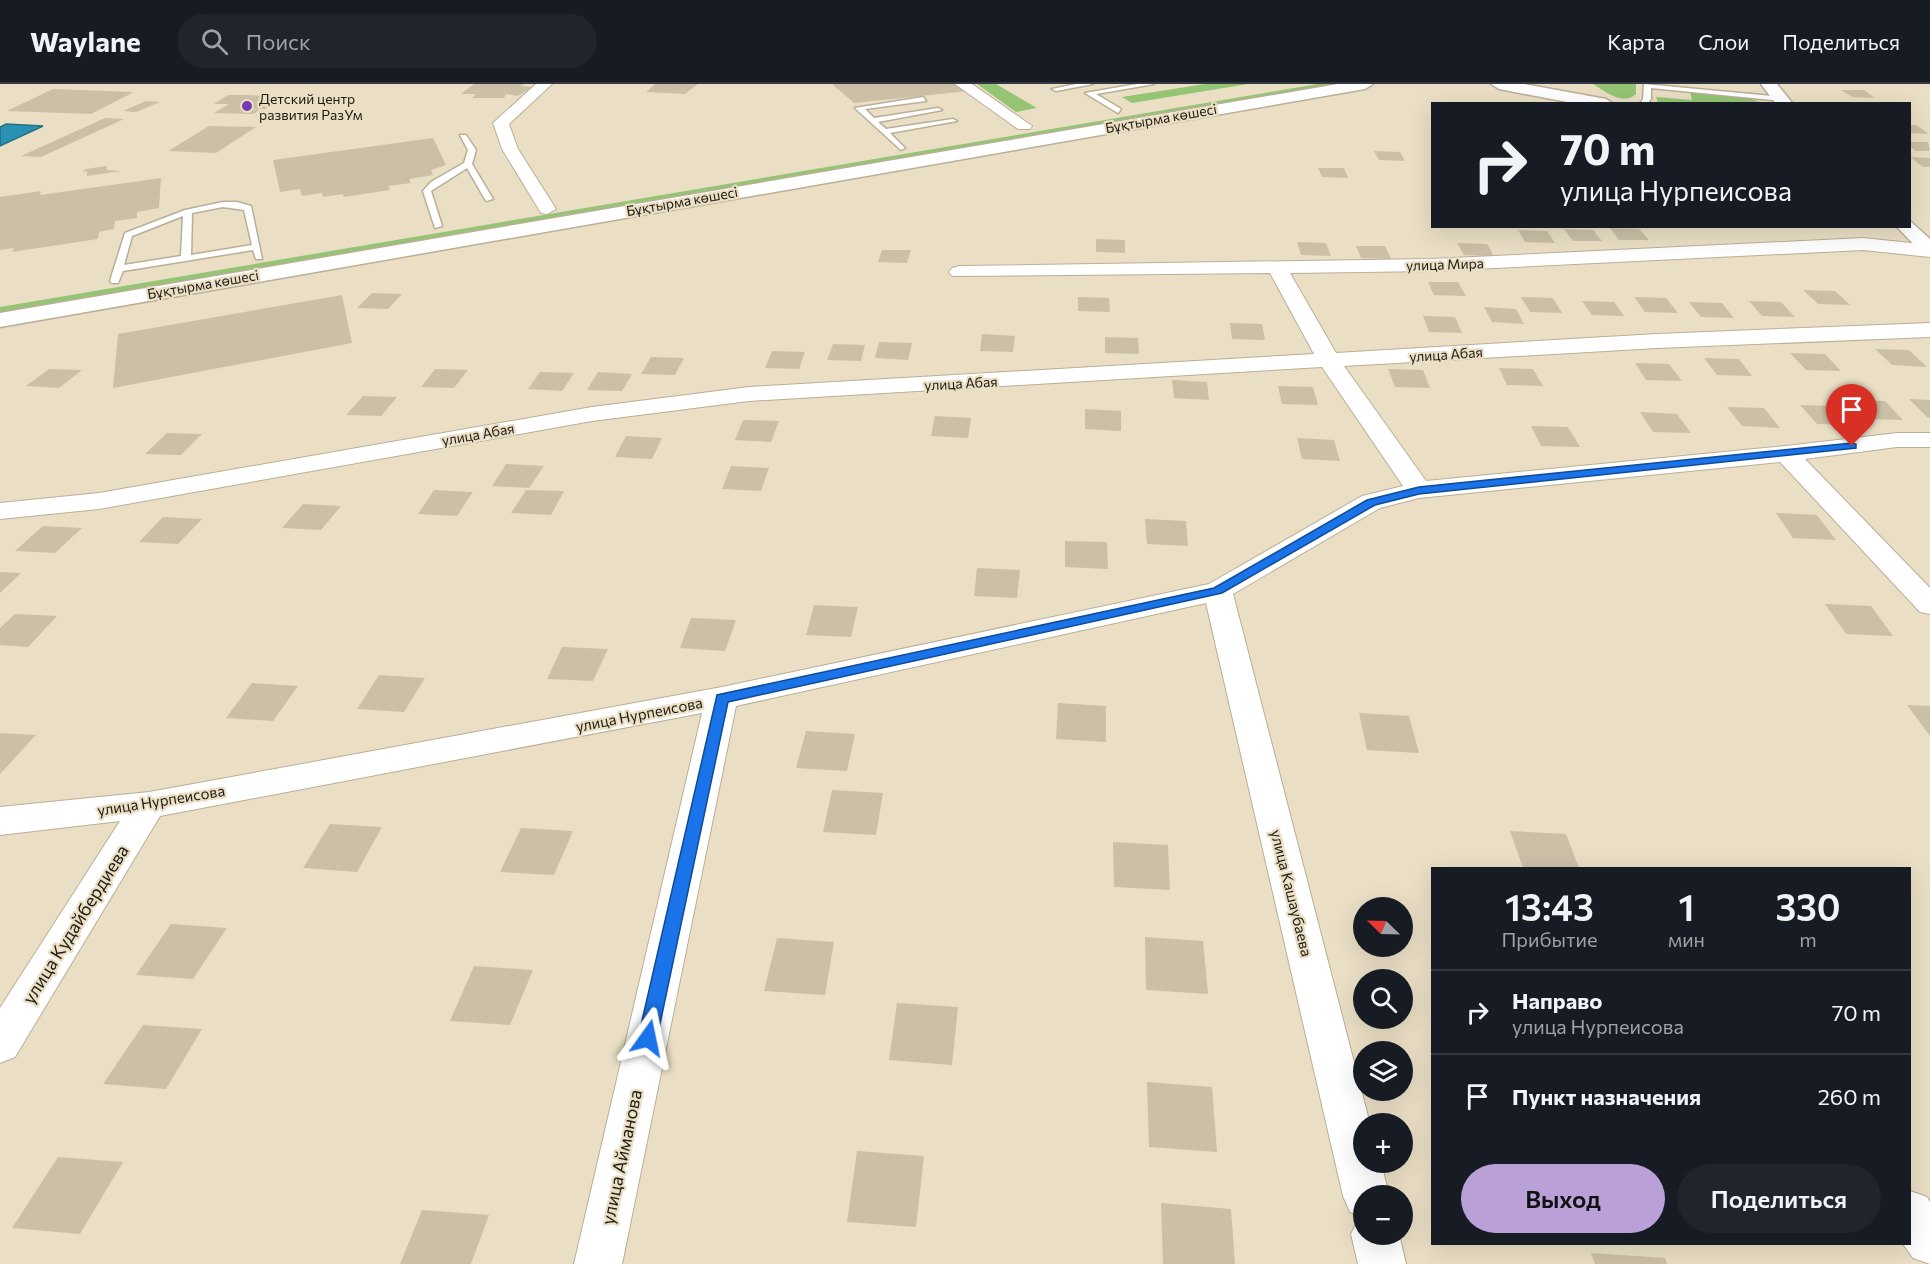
<!DOCTYPE html>
<html lang="ru">
<head>
<meta charset="utf-8">
<style>
  :root { --surface:#171b24; --page:#20242c; --text:#f1f3f6; --muted:#9ea1a6; --line:#363941; --accent:#b9a0d7 }
  body { margin:0; font-family:Commissioner,sans-serif; background:var(--page); color:var(--text); height:100vh; display:flex; flex-direction:column; font-size:22px; white-space:nowrap }
  * { box-sizing:border-box; margin:0 }
  p { font-size:20px; color:var(--muted) }
  .icon { flex:none; width:33px; height:33px; fill:none; stroke:currentColor; stroke-width:2; stroke-linecap:round; stroke-linejoin:round }
  .map { position:relative; flex:1; overflow:hidden }
  .panel { position:absolute; left:1431px; top:783px; width:480px; height:378px; display:flex; flex-direction:column; background:var(--surface); border-radius:0px; box-shadow:0 6px 24px #0002 }
  .panel>* { flex:none }
  .banner { position:absolute; left:1431px; top:18px; width:480px; height:126px; border-radius:0px; box-shadow:0 6px 24px #0002; background:#171b24; color:var(--text); overflow:hidden }
  .needle { width:39px; rotate:293deg }
  .fabs { position:absolute; left:1353px; top:813px; display:grid; gap:12px }
  .fabs a { display:grid; place-items:center; width:60px; height:60px; border-radius:50%; background:var(--surface); box-shadow:0 6px 24px #0002; font-size:30px }
  .pin { position:absolute; display:grid; place-items:center; width:51px; height:51px; color:#fff; margin:-62px -26px; border-radius:50% 50% 50% 0; rotate:-45deg; box-shadow:0 0 6px #0007 }
  .pin .icon { rotate:45deg }
  .me { position:absolute; width:66px; margin:-33px; rotate:12deg; stroke-linejoin:round; filter:drop-shadow(0 0 4px #0008) }
  .turn { display:flex; align-items:center; gap:21px; height:126px; padding:0 30px; font-size:27px }
  .turn .icon { width:78px; height:78px; stroke-width:2.5 }
  .turn b { display:block; font-size:42px; line-height:51px }
  .eta { display:flex; justify-content:space-evenly; align-items:center; height:102px; text-align:center }
  .eta b { font-size:36px; font-weight:600; line-height:42px }
  .primary-button { display:flex; gap:12px; margin-top:auto; padding:12px 30px }
  .primary-button a { flex:1; height:69px; border-radius:36px; background:var(--accent); color:#111; font-size:24px; font-weight:600; line-height:69px; text-align:center }
  .primary-button a+a { background:var(--page); color:var(--text) }
  ul { padding:0; list-style:none }
  li { display:flex; align-items:center; gap:18px; height:84px; padding:0 30px; border-top:2px solid var(--line) }
  li div { flex:1 }
  li b { display:block; font-size:22px }
  li em { font-style:normal }
  header { display:flex; align-items:center; gap:36px; box-sizing:border-box; height:84px; padding:0 30px; background:var(--surface); border-bottom:2px solid var(--line) }
  header strong { font-size:28px }
  nav { display:flex; gap:33px; margin-inline-start:auto; font-size:21px }
  .search { width:420px; height:54px; background:var(--page); display:flex; align-items:center; gap:15px; box-sizing:border-box; padding:0 21px; border-radius:33px; color:var(--muted); font-size:22px }
  .map>svg:first-child { display:block }
  .green { fill:#95c475 }
  .water { fill:#2992b2; stroke:#266e82; stroke-width:1.5 }
  .building { fill:#cbbfa6 }
  .lines { fill:none; stroke-linecap:round; stroke-linejoin:round }
  .service-casing { stroke:#baaf96; stroke-width:3 }
  .minor-casing { stroke:#baaf96; stroke-width:2 }
  .primary-casing { stroke:#baaf96; stroke-width:3 }
  .service { fill:#fff; fill-rule:evenodd }
  .minor { fill:#fff; fill-rule:evenodd }
  .primary { fill:#fff; fill-rule:evenodd }
  .route { fill:#1a73e8; stroke:#114b97; stroke-width:1.5 }
  .poi-dot { fill:#743bb1; stroke:#eadfc5; stroke-width:2 }
  .labels { text-anchor:middle; dominant-baseline:central; stroke-width:4.5; stroke-linejoin:round; paint-order:stroke }
  .far-poi-label { font-size:14px; fill:#1f1b12; stroke:#eadfc5; text-anchor:start }
  .far-street-label { font-size:14px; fill:#1f1b12; stroke:#eadfc5 }
  .street-label { font-size:15px; fill:#1f1b12; stroke:#eadfc5 }
  .near-street-label { font-size:18px; fill:#1f1b12; stroke:#eadfc5 }
</style>
</head>
<body>
<header>
<strong>Waylane</strong>
<div class="search"><svg class="icon" aria-label="search" viewBox="0 0 24 24"><circle cx="10" cy="10" r="6"/><path d="M15 15l6 6"/></svg>Поиск</div>
<nav><a>Карта</a><a>Слои</a><a>Поделиться</a></nav>
</header>
<div class="map">
<svg width="1930" height="1180" viewBox="0 0 1930 1180">
  <rect width="100%" height="100%" fill="#eadfc5"/>
  <path class="green" d="M977 0H996L1037 24 1016 28Z
    M1205 0H1248L1132 19 1122 13Z
    M1318 0H1339L0 229V223Z
    M1593 0H1636V10C1623 22 1606 8 1593 0Z
    M1690 8 1749 14 1763 19H1658L1656 13 1692 16Z"/>
  <path class="water" d="M6 40 43 42 0 62V43Z"/>
  <path class="building" d="M474 0H525L521 2 532 3 518 12 506 10 504 14H472L476 10H461Z
    M655 0H698L685 10 646 8Z
    M832 0H958L968 7 854 19Z
    M53 5 134 8 91 30 7 27Z
    M1841 6H1864L1875 14 1852 13Z
    M228 11H246L284 13 265 25H245L260 26 253 30 214 29 229 20H214Z
    M146 17 160 18 136 28 123 27Z
    M105 34 124 35 41 73 21 72Z
    M1910 41H1916L1929 50 1910 49Z
    M209 42 256 43 216 69 168 67Z
    M433 54 446 81 431 86 433 91 409 95 411 99 388 102 390 106 344 113 343 110 323 113 322 109 302 112 300 105 280 108 273 76Z
    M1910 58H1928L1930 67H1916L1910 62Z
    M1374 67 1400 68 1405 77 1379 76Z
    M1910 73 1930 74V83H1923Z
    M107 82V86L121 87 87 92V87L82 88 86 85Z
    M1318 84H1344L1348 94 1322 93Z
    M161 94 159 124 137 128V134L115 137 114 145 99 148 98 155 12 168 14 164 0 166V113L41 107 40 111Z
    M1610 144 1639 145 1649 156H1619Z
    M1564 145 1593 146 1602 157H1573Z
    M1518 146 1547 147 1555 159 1525 158Z
    M1096 155 1125 156V169L1096 168Z
    M1297 158 1326 159 1331 172 1301 171Z
    M1457 159 1487 160 1494 172 1464 171Z
    M1356 162H1385L1391 175 1361 174Z
    M882 166H911L907 179 878 178Z
    M1428 198H1458L1466 212 1434 211Z
    M1803 206 1835 207 1850 221 1818 220Z
    M372 209 402 210 388 225 357 224Z
    M342 211 352 259 113 304 118 250Z
    M1078 213 1109 214 1110 228 1078 227Z
    M1521 213 1553 214 1562 229 1530 228Z
    M1634 213 1666 214 1678 229 1645 228Z
    M1582 217 1614 218 1624 232 1592 231Z
    M1749 217 1781 218 1795 233 1762 232Z
    M1689 218 1722 219 1734 234 1701 233Z
    M1484 223 1516 225 1524 240 1492 238Z
    M1423 232 1455 233 1462 249 1429 248Z
    M1230 239 1262 240 1265 256 1232 255Z
    M982 250 1015 252 1013 268 980 267Z
    M1105 253 1138 254 1139 270 1105 269Z
    M879 258 912 259 908 276 875 274Z
    M833 260 865 261 861 277 827 276Z
    M1875 265 1909 266 1927 283 1892 281Z
    M772 267 805 268 799 285 765 284Z
    M1790 269 1825 270 1841 287 1806 286Z
    M651 273 684 274 675 291 641 290Z
    M1704 274 1739 275 1752 292 1717 291Z
    M1635 279 1669 280 1682 297 1646 296Z
    M1499 284 1533 285 1543 302 1507 301Z
    M49 285 82 286 59 304 26 302Z
    M435 285 468 286 454 304 421 303Z
    M1388 285 1423 286 1430 304 1395 303Z
    M540 288 574 289 562 307 528 305Z
    M598 288 632 290 622 307 587 306Z
    M1172 296 1207 298 1209 316 1174 314Z
    M1278 302 1313 303 1318 321 1282 320Z
    M363 312 397 313 381 332 346 331Z
    M1909 315 1930 316V334H1928Z
    M1848 316 1885 317 1903 336 1866 335Z
    M1800 321 1837 322 1854 341 1817 340Z
    M1727 323 1764 324 1780 344 1742 342Z
    M1085 325 1121 327V347L1085 345Z
    M1640 328 1677 330 1691 349 1653 348Z
    M935 332 971 334 968 354 931 352Z
    M743 336 779 337 771 358 735 356Z
    M1531 342 1568 343 1580 363 1541 362Z
    M167 349 202 350 181 371 145 370Z
    M626 352 662 354 652 375 615 373Z
    M1297 354 1334 356 1340 377 1302 375Z
    M506 380 544 382 529 404 492 402Z
    M731 382 769 384 761 407 722 405Z
    M434 406 473 408 457 432 418 430Z
    M526 406 564 407 551 431 511 429Z
    M303 420 341 422 321 446 282 444Z
    M1776 429 1817 431 1836 456 1793 454Z
    M163 433 202 435 178 460 139 458Z
    M1145 435 1186 437 1188 462 1147 460Z
    M43 442 82 444 55 469 15 467Z
    M1065 457 1107 458 1108 485 1065 483Z
    M977 484 1020 486 1017 514 974 512Z
    M0 488 21 489 0 509Z
    M1825 520 1871 522 1893 552 1846 550Z
    M814 521 858 523 851 553 806 551Z
    M15 530 57 532 28 563 0 561V544Z
    M691 534 736 536 725 567 680 564Z
    M562 563 608 565 593 597 547 595Z
    M379 591 425 594 404 628 357 625Z
    M252 599 298 602 273 637 226 634Z
    M1058 619 1106 622V658L1056 655Z
    M1907 621 1930 622V652Z
    M1359 629 1409 632 1419 669 1367 666Z
    M806 647 855 650 847 687 796 684Z
    M0 649 36 651 0 690Z
    M832 706 883 709 876 751 823 748Z
    M330 740 382 743 357 788 303 784Z
    M521 744 573 747 554 791 500 788Z
    M1510 747 1566 750 1579 784H1523Z
    M1113 758 1168 761 1170 806 1114 803Z
    M171 840 227 844 193 895 136 891Z
    M1145 853 1203 857 1208 910 1146 906Z
    M777 854 834 858 825 911 764 907Z
    M474 882 533 886 510 941 450 937Z
    M897 919 958 923 952 981 889 976Z
    M143 941 202 945 166 1005 103 1000Z
    M1147 998 1212 1003 1217 1068 1149 1063Z
    M857 1067 924 1072 916 1143 847 1138Z
    M58 1073 123 1078 80 1150 12 1144Z
    M1161 1119 1231 1125 1235 1180H1163Z
    M422 1126 489 1131 471 1180H400Z
    M1591 1169 1665 1174 1667 1180H1595Z"/>
  <g class="lines">
    <g class="service-casing">
      <path id="service" d="M1076 0H1093L1056 7 1052 5Z
        M1137 0H1154L1096 10 1121 25 1118 29 1085 9Z
        M1644 0 1782 13 1786 15 1782 17 1651 4V15L1647 20H1640L1643 15Z
        M923 13 926 17 865 25 874 34 938 24 942 26 878 38 886 45 953 35 957 37 890 49 905 64 901 66 855 24Z
        M460 51H466L476 66 472 80 493 115 486 117 467 84 431 107 442 142 435 144 423 107 431 98 464 79 468 66Z
        M223 118H237L251 122 262 175H256L253 166 123 187 118 199H112L110 197 125 149 185 126ZM223 123 244 126 252 161 191 171 192 129ZM183 132 181 172 124 181 132 152Z"/>
    </g>
    <g class="minor-casing">
      <path id="minor" d="M536 0H552L509 40 518 65 556 125 547 130 541 129 502 65 493 39Z
        M955 0H972L1032 42 1030 45H1018Z
        M1863 154 1930 161V173L1863 166 1432 187 1290 189 1336 269 1657 250 1930 239V253L1657 264 1344 282 1426 397 1786 362 1897 349H1930V363H1897L1805 375 1930 504V530L1920 528 1780 378 1419 414 1380 424 1233 510 1370 1040H1364V1078H1381L1389 1112H1364V1150H1399L1406 1180H1358L1351 1150 1360 1132 1350 1128 1343 1112 1206 519 736 622 622 1180H574L702 629 160 732 15 973 0 979V924L120 737 0 751V723L149 708 722 603 1209 500 1362 412 1403 402 1322 283 749 317 592 337 99 425 0 435V419L99 409 592 323 749 303 1314 270 1270 189 952 192 949 188 952 184 959 182 1432 175Z
        M1910 1107 1927 1113 1930 1118V1180L1913 1174 1903 1160H1910Z"/>
    </g>
    <g class="primary-casing">
      <path id="primary" d="M1338 0H1373L1365 5 0 243V229Z
        M1491 0H1524L1606 15 1614 20H1578L1499 5Z
        M1761 0H1777L1793 20H1776Z
        M1910 137 1930 155V172L1923 170 1896 142H1910Z"/>
    </g>
    <use href="#service" class="service"/>
    <use href="#minor" class="minor"/>
    <use href="#primary" class="primary"/>
  </g>
  <path class="route" d="M1852 359 1856 360V364L1419 410 1375 421 1222 509 728 618 657 954 654 959 648 962 641 959 638 954 717 611 1214 504 1367 416 1419 403Z"/>
  <circle class="poi-dot" cx="247" cy="22" r="6"/>
  <g class="labels">
    <g class="far-poi-label">
      <text x="259" y="14">Детский центр<tspan x="259" dy="16">развития РазУм</tspan></text>
    </g>
    <g class="far-street-label">
      <text transform="translate(1161 34) rotate(-10)">Бұқтырма көшесі</text>
      <text transform="translate(682 117) rotate(-10)">Бұқтырма көшесі</text>
      <text transform="translate(1445 180) rotate(-2)">улица Мира</text>
      <text transform="translate(203 200) rotate(-10)">Бұқтырма көшесі</text>
      <text transform="translate(1446 270) rotate(-4)">улица Абая</text>
      <text transform="translate(961 299) rotate(-3)">улица Абая</text>
      <text transform="translate(478 350) rotate(-10)">улица Абая</text>
    </g>
    <g class="street-label">
      <text transform="translate(639 630) rotate(-11)">улица Нурпеисова</text>
      <text transform="translate(161 716) rotate(-9)">улица Нурпеисова</text>
      <text transform="translate(1292 809) rotate(76)">улица Кашаубаева</text>
    </g>
    <g class="near-street-label">
      <text transform="translate(75 840) rotate(-58)">улица Кудайбердиева</text>
      <text transform="translate(621 1073) rotate(-78)">улица Айманова</text>
    </g>
  </g>
</svg>
<div class="fabs">
<a><svg class="needle" viewBox="-14 -14 28 28"><path d="M0-13l5 13h-10z" fill="#e53935"/><path d="M0 13l5-13h-10z" fill="#9ea1a6"/></svg></a>
<a><svg class="icon" aria-label="search" viewBox="0 0 24 24"><circle cx="10" cy="10" r="6"/><path d="M15 15l6 6"/></svg></a>
<a><svg class="icon" aria-label="layers" viewBox="0 0 24 24"><path d="M12 4l9 5-9 5-9-5zM3 14l9 5 9-5"/></svg></a>
<a>+</a>
<a>−</a>
</div>
<div class="pin" style="left:1852px;top:362px;background:#d93025"><svg class="icon" aria-label="arrive" viewBox="0 0 24 24"><path d="M6 21V4h12l-3 4 3 4H6"/></svg></div>
<svg class="me" style="left:648px;top:954px" viewBox="-20 -20 40 40"><path d="M0-17L14 15 0 8-14 15z" fill="#1a73e8" stroke="#fff" stroke-width="4"/></svg>
<div class="banner">
<div class="turn"><svg class="icon" aria-label="right" viewBox="0 0 24 24"><path d="M7 20v-9h11M14 6l5 5-5 5"/></svg><div><b>70 m</b>улица Нурпеисова</div></div>
</div>
<section class="panel">
<div class="eta">
<div><b>13:43</b><p>Прибытие</p></div>
<div><b>1</b><p>мин</p></div>
<div><b>330</b><p>m</p></div>
</div>
<ul>
<li><svg class="icon" aria-label="right" viewBox="0 0 24 24"><path d="M7 20v-9h11M14 6l5 5-5 5"/></svg><div><b>Направо</b><p>улица Нурпеисова</p></div><em>70 m</em></li>
<li><svg class="icon" aria-label="arrive" viewBox="0 0 24 24"><path d="M6 21V4h12l-3 4 3 4H6"/></svg><div><b>Пункт назначения</b></div><em>260 m</em></li>
</ul>
<div class="primary-button"><a>Выход</a><a>Поделиться</a></div>
</section>
</div>
</body>
</html>
